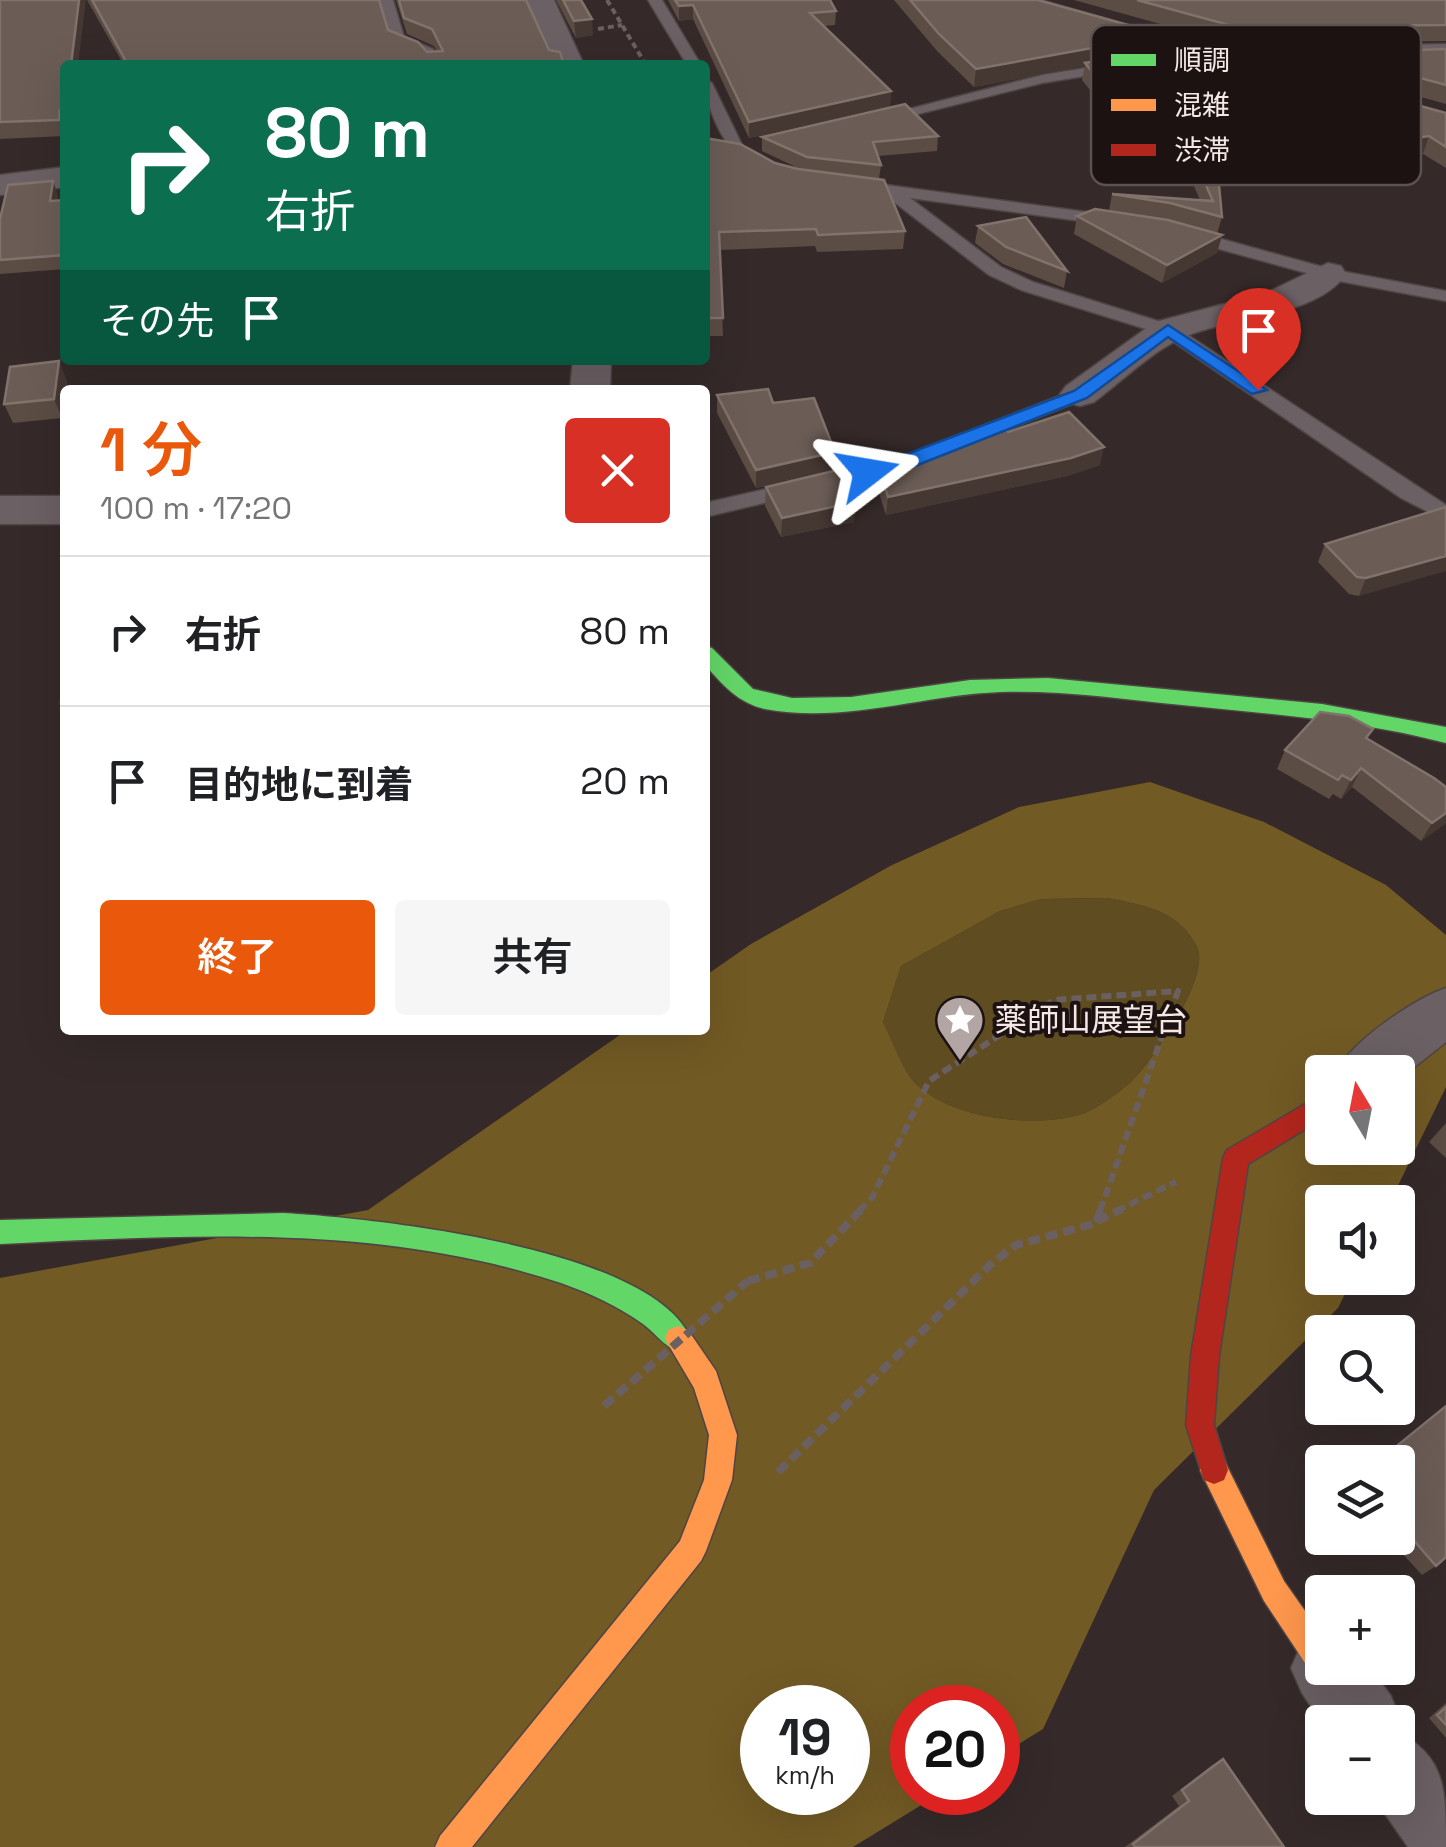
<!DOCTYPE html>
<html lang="ja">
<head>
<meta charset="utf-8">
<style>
  :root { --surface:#fff; --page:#f6f6f6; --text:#202124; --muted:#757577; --line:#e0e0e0; --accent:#ea580c }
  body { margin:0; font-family:"Space Grotesk","Noto Sans JP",sans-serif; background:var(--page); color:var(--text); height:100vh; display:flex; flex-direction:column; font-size:38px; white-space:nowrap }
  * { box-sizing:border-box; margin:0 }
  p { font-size:32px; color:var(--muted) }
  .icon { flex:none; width:55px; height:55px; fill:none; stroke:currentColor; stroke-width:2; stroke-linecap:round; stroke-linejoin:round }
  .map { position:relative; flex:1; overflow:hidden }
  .sheet { position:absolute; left:60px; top:385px; width:650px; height:650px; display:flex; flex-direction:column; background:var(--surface); border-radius:10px; box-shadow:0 10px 40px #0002 }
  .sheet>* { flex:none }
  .top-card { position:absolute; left:60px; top:60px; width:650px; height:305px; border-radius:10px; box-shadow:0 10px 40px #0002; background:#0b6e4f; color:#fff; overflow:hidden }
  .needle { width:65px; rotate:350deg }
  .controls { position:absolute; left:1305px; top:1055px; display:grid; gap:20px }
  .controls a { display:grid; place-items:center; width:110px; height:110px; border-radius:10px; background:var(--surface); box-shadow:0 10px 40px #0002; font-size:50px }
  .speed { position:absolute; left:740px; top:1685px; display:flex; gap:20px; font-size:50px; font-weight:700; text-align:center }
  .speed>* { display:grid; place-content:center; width:130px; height:130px; border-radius:50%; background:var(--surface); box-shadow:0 10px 40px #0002; line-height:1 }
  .speed small { font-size:25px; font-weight:400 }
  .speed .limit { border:15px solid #d22; background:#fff; color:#111 }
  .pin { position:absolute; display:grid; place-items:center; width:85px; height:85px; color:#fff; margin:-102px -42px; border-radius:50% 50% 50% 0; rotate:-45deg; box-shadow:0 0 10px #0007 }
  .pin .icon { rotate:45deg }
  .me { position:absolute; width:110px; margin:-55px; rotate:76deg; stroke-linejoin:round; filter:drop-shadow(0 0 8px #0008) }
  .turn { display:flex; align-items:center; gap:35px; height:210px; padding:0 40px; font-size:45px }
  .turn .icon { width:130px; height:130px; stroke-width:2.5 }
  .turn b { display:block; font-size:70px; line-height:85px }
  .then { display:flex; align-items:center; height:95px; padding:0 40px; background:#0003; gap:20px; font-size:38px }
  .round { display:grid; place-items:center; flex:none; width:105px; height:105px; border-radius:10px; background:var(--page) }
  .headline { display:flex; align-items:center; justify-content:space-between; height:170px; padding:0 40px }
  h1 { font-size:60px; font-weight:600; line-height:75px; color:var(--accent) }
  .button { display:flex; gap:20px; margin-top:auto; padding:20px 40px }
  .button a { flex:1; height:115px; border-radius:10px; background:var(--accent); color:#fff; font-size:40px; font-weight:600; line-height:115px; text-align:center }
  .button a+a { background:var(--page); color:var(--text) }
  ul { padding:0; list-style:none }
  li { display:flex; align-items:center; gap:30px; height:150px; padding:0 40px; border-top:2px solid var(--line) }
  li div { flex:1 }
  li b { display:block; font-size:38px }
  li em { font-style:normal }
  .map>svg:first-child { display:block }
  .green { fill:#5f4c20 }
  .forest { fill:#725a24; fill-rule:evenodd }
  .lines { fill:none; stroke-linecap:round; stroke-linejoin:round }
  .lane-casing { stroke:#4f4544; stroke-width:3 }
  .street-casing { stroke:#4f4544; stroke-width:3 }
  .fast-casing { stroke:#4f4544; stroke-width:3 }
  .slow-casing { stroke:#4f4544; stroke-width:3 }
  .jam-casing { stroke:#4f4544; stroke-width:3 }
  .path-far2 { stroke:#6a6062; stroke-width:4; stroke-dasharray:6 4; stroke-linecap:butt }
  .path-far1 { stroke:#6a6062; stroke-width:6; stroke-dasharray:10 5; stroke-linecap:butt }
  .path { stroke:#6a6062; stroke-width:8; stroke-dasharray:12 6; stroke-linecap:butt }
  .lane { fill:#6b6064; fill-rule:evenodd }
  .street { fill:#6b6064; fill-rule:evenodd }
  .fast { fill:#63d668; fill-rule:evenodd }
  .slow { fill:#ff974d; fill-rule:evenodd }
  .jam { fill:#b3261e; fill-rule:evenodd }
  .path-bridge { stroke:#6a6062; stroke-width:8; stroke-dasharray:12 6; stroke-linecap:butt }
  .wall { fill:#5b4c44 }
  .shaded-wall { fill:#453732 }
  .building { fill:#6b5c56; stroke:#81726c; stroke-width:2.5 }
  .route { fill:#1a73e8; stroke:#114b97; stroke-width:2.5 }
  .labels { text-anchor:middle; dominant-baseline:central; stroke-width:8; stroke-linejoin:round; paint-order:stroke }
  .poi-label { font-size:32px; fill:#f5e7e6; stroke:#1b1211; text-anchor:start }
  .key { fill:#1b1211; stroke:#5c5251; stroke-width:2.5 }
  .key-label { font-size:28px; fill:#f5e7e6 }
</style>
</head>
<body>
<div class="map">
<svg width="1446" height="1847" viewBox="0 0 1446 1847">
  <rect width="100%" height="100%" fill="#352a29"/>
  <path class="green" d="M1107 898C1143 905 1179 910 1197 947 1211 976 1154 1058 1133 1080 1121 1091 1097 1109 1082 1114 1034 1129 943 1119 910 1077 899 1062 892 1039 883 1022L901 966 1000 911 1041 899Z"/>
  <path class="forest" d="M1150 782 1264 822 1386 885 1446 935V1087L1390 1202H1322V1278H1353L1338 1308 1154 1490 1043 1729 998 1757V1708H912V1792L941 1793 853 1847H0V1278L368 1210 627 1030H705V976L751 944 892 865 1019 807ZM1107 898C1143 905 1179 910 1197 947 1211 976 1154 1058 1133 1080 1121 1091 1097 1109 1082 1114 1034 1129 943 1119 910 1077 899 1061 892 1039 883 1022L901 966 1000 911 1041 899ZM1322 1072H1398V1148H1322ZM762 1708H848V1792H762Z"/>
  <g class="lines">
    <g class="lane-casing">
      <path id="lane" d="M379 0H393L404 37 433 49 443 65H429L423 55 392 43Z
        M648 0H662L701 65H687Z
        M1117 63 1122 64V70L1042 83 878 124 870 119 1042 75Z
        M705 79 712 83 743 147 767 160V166C730 170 705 109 705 79Z
        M857 181 1116 216 1118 220 1110 225 910 198 1001 267 1033 282 1174 326 1446 505V521L1401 498 1162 334 1021 290 989 275 885 195 851 189V183Z
        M1189 230 1330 269 1446 291V301L1328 279 1183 239V231Z
        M1080 388 1089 394 1087 398 911 468 705 517V503L898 459Z"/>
    </g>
    <g class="street-casing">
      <path id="street" d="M524 0H554L584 65H554Z
        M1446 44V62L1318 66 1259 73 1248 71 1244 64 1248 57C1311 42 1381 46 1446 44Z
        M65 167V187L0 195V175Z
        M1328 263 1341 266 1346 274C1316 318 1227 317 1182 338 1151 352 1121 382 1094 402L1080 406 1066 402 1060 394 1066 386 1155 322 1266 293Z
        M573 360H611L610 390H570Z
        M0 496H65V524H0Z
        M1446 988V1042L1398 1080V1072H1337C1350 1042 1414 999 1446 988Z
        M1322 1634V1668H1370L1391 1696 1401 1722 1398 1731V1722L1322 1723 1302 1693 1291 1668 1302 1643Z
        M1398 1732C1446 1757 1446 1791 1446 1847H1408L1374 1798H1398Z"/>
    </g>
    <g class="fast-casing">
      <path id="fast" d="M705 646 712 648 753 689 792 698 851 697 970 680 1048 678 1322 704 1446 727V743C1359 720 1271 714 1182 705 1122 699 1061 690 1000 692 922 695 844 724 765 709 738 703 723 685 705 665Z
        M283 1213C372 1218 652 1247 691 1339L688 1348 678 1352C664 1346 655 1333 643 1324 618 1306 589 1293 561 1283 379 1223 188 1235 0 1244V1220Z"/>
    </g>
    <g class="slow-casing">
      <path id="slow" d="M678 1326 688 1330 716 1371 737 1435 732 1480 706 1551 701 1561 472 1847H435L440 1836 680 1541 704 1480 709 1435 694 1388 665 1339 668 1330Z
        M1214 1456 1224 1460 1284 1581 1322 1635V1668H1335L1333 1672 1322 1676 1311 1672 1264 1601 1200 1470 1204 1460Z"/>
    </g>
    <g class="jam-casing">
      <path id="jam" d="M1020 0H1040L1268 65 1256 68Z
        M1322 1094V1119L1248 1164 1219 1356 1214 1425 1228 1470 1224 1480 1214 1484 1204 1480 1186 1425 1191 1356 1223 1158 1227 1150Z"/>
    </g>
    <path class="path-far2" d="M607 0 646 65
      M598 29 622 25"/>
    <path class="path-far1" d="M859 1211 872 1198 929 1081 1054 1000 1178 991 1100 1211
      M1116 1211 1176 1182"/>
    <path class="path" d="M1096 1222 1101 1209
      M748 1281 810 1263 862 1209
      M778 1472 991 1264 1016 1245 1089 1225 1122 1209"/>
    <use href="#lane" class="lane"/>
    <use href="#street" class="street"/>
    <use href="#fast" class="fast"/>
    <use href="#slow" class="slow"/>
    <use href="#jam" class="jam"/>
    <path class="path-bridge" d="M604 1406 748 1281"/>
  </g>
  <path class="wall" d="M0 0 65 65V136L0 139Z
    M87 0H379L388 30 427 52H437L434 46 407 34 396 0H526L549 50 564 65H124Z
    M556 0H581L593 35 576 38Z
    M668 0H830L836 11 835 25 824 26 891 91 890 106 749 138 693 19 679 21Z
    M894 0H1038L1160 51 1446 113V168L1423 154 1411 156 1399 144 1297 154 1283 146 1215 148 1222 217 1217 234 1222 235 1217 253 1162 283 1074 234 1077 216 1109 211 1112 194 1200 200 1154 96 1098 100 1082 80 1085 66 974 87 937 51Z
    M1074 0H1446V41L1321 43 1257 51Z
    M1446 49V104L1323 70 1328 53Z
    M938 136 937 151 878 156 881 165 879 179 905 231 903 249 817 252 815 246 720 250 723 336H705V138L775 163 802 170 762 151V137Z
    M58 195 57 200H65V269L0 274V219Z
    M978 226 1067 271 1064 288 1003 264 975 243Z
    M67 381 62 418 13 423 4 404Z
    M717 395 773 403 834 470 756 488 717 413Z
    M1008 432 1100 465 1067 476 886 515 879 493 881 475Z
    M766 487 855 502 854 522 781 537 765 506Z
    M1446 507 1359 596 1349 594 1318 562 1325 544Z
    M1368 740 1446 823 1421 841 1352 787 1341 799 1333 794 1329 799 1277 769 1285 750Z
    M1446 1123V1158L1429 1142Z
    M1398 1462 1436 1566 1422 1575 1388 1538H1398Z
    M1446 1703V1738L1429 1718Z
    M1223 1759 1284 1847H1125L1179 1806 1172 1796 1212 1765Z"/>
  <path class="shaded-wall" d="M79 0H86L78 65H71Z
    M693 5V19L679 21V6Z
    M592 19 593 35 576 38 574 21Z
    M1326 26 1321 43 1257 51 1262 34Z
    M1164 35 1160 52 1085 63V66L974 87 976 69Z
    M891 91 890 106 749 138V122Z
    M60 110 65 124V136L59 120Z
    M1429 136 1423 154 1411 156 1417 138Z
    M53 181 58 195 55 214 50 201Z
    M1222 235 1217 253 1162 283 1167 265Z
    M59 361 67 381 62 418 54 399Z
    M1104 447 1100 465 1067 476 886 515 888 497Z
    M835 452 834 470 756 488V470Z
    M855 502 854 522 781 537 782 518Z
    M1446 556V571L1359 596 1366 578Z
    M1361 768 1352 787 1341 799 1351 780Z
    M1446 813V823L1421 841 1432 823Z"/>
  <path class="building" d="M0 0H79L71 65H65V109L60 110 59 120 0 122Z
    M92 0H379L388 30 418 42 427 52 443 51 432 29 404 18 399 0H526L549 50 560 52 564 65H128Z
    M563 0H581L592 19 574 21Z
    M675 0H830L836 11 810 13 891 91 749 122 693 5 679 6Z
    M910 0H1038L1164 35 976 69 939 34Z
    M1137 0H1446V25L1326 26 1262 34Z
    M1199 44 1446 113V147L1429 136 1417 138 1405 127 1303 137 1288 129 1214 131 1222 217 1170 203 1112 194 1213 201 1158 78 1101 83 1085 63Z
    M1446 49V85L1328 53Z
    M905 104 938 136 873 142 881 165 807 157 762 137Z
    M705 138 740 144 775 163 798 169 884 180 905 231 818 235 816 229 719 232 723 318H705Z
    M53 181 50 201 65 200 64 255 0 260V219L8 185Z
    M1095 209 1168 220 1222 235 1167 265 1077 216Z
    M1026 217 1067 271 1006 247 978 226Z
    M59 361 54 399 4 404 10 367Z
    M768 389 773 403 814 398 835 452 756 470 717 395Z
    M1069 412 1104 447 1071 458 888 497 881 475 1006 429 1008 432Z
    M842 469 855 502 782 518 766 487Z
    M1446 507V556L1366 578 1357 577 1325 544Z
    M65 702V742L61 703Z
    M1320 712 1349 716 1373 729 1366 738 1434 778 1446 787V813L1432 823 1361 768 1351 780 1342 775 1338 780 1285 750Z
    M1446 1406V1557L1436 1566 1398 1522V1462H1377Z
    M1446 1707V1725L1437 1715Z
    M1223 1759 1284 1847H1135L1133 1844 1189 1801 1182 1790Z"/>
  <path class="route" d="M1168 325 1267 390 1252 394 1168 337 1087 398 910 468 868 477 859 472 1074 391Z"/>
  <defs>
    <g id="sight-pin" transform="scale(2.5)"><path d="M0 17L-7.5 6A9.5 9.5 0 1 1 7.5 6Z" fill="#b2a5a4" stroke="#1b1211"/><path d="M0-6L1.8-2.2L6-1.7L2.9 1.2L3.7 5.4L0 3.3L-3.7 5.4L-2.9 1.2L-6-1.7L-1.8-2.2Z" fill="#fff"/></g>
  </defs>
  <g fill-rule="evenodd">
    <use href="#sight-pin" x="960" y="1020"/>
  </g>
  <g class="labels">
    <g class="poi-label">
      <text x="995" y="1020">薬師山展望台</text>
    </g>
  </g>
  <rect x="1091" y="25" width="330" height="160" rx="15" class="key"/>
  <rect x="1111" y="54" width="45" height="12" fill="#63d668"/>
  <rect x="1111" y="99" width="45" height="12" fill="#ff974d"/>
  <rect x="1111" y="144" width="45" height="12" fill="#b3261e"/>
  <g class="key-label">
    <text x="1174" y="70">順調</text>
    <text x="1174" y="115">混雑</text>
    <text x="1174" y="160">渋滞</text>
  </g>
</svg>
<div class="controls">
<a><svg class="needle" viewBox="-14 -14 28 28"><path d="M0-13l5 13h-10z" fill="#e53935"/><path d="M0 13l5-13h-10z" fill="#757577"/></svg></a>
<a><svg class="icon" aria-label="sound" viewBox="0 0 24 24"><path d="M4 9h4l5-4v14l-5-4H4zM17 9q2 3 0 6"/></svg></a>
<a><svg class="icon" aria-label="search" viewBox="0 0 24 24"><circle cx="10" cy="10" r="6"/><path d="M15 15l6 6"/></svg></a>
<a><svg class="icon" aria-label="layers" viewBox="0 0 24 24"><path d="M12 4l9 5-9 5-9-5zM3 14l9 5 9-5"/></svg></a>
<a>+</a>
<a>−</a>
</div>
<div class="speed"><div>19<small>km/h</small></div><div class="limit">20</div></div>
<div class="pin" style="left:1258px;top:390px;background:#d93025"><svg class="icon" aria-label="arrive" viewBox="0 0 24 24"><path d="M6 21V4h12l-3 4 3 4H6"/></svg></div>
<svg class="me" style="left:868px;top:472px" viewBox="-20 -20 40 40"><path d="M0-17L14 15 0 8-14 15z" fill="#1a73e8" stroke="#fff" stroke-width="4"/></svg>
<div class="top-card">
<div class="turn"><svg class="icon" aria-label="right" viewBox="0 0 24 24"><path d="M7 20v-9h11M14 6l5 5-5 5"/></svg><div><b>80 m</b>右折</div></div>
<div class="then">その先<svg class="icon" aria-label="arrive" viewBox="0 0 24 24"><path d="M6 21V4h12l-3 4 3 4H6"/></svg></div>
</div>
<section class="sheet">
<div class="headline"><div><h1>1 分</h1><p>100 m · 17:20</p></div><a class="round" style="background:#d93025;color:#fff"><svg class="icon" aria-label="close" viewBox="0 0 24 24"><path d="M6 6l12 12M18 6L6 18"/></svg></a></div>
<ul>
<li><svg class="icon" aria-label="right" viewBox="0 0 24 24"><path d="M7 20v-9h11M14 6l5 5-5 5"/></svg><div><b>右折</b></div><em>80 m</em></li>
<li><svg class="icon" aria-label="arrive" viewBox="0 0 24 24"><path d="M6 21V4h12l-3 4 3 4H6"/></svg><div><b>目的地に到着</b></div><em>20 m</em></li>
</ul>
<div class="button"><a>終了</a><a>共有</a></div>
</section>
</div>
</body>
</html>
